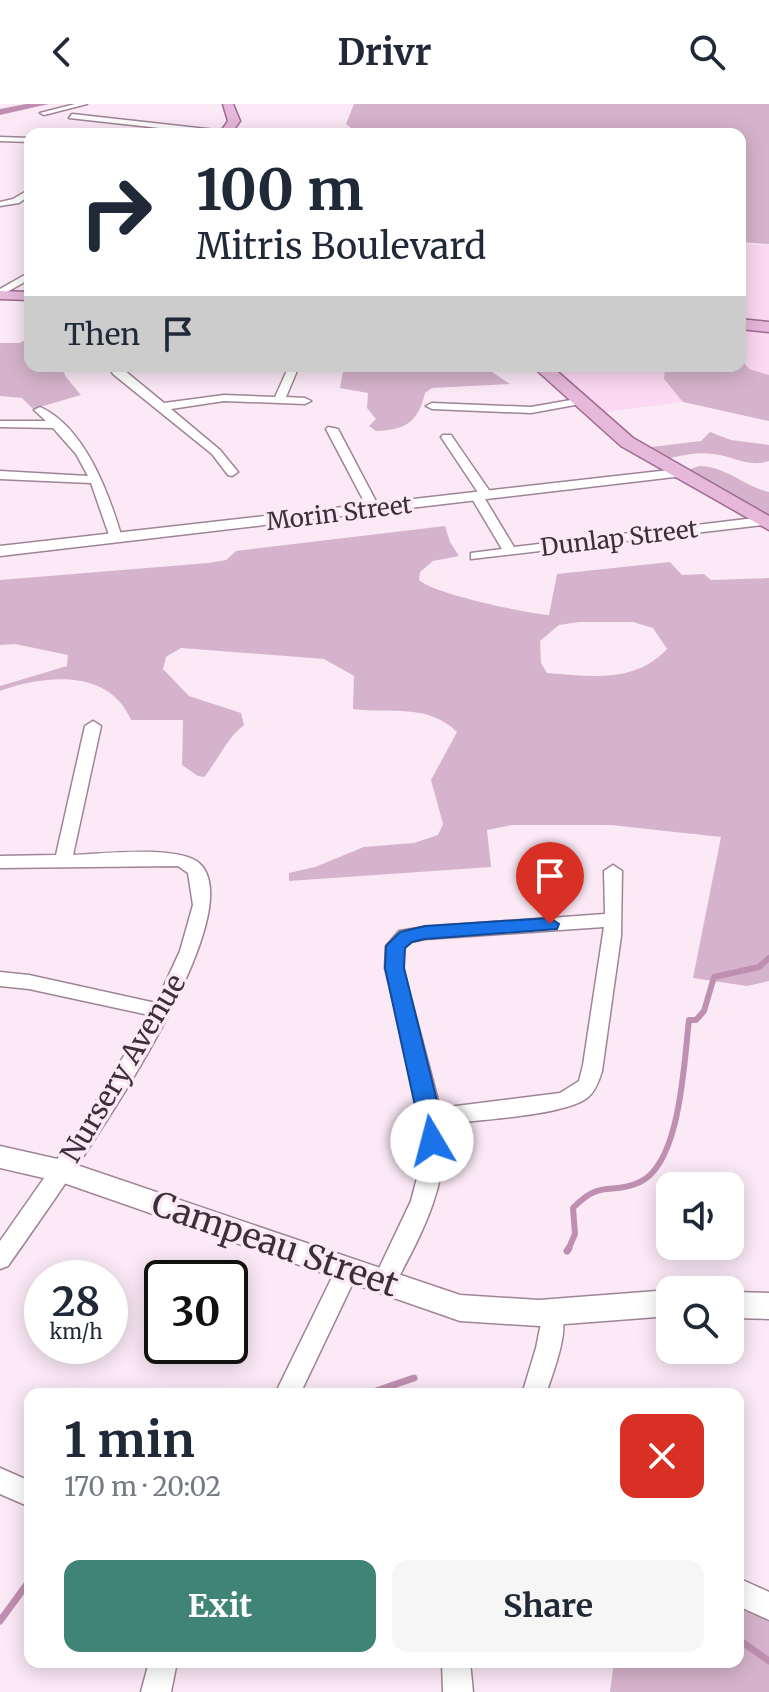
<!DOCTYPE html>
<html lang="en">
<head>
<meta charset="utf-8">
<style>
  :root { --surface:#fff; --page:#f6f6f7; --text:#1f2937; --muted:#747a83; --accent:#408477 }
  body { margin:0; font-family:Merriweather,serif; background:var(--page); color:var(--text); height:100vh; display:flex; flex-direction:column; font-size:30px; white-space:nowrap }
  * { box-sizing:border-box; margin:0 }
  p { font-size:26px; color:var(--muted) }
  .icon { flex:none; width:44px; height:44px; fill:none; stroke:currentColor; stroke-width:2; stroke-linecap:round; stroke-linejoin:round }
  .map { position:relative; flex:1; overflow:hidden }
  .side { position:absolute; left:24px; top:1284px; width:720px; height:280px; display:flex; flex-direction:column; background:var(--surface); border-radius:16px; box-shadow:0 4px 20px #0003 }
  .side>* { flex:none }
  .banner { position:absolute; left:24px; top:24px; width:722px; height:244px; border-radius:16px; box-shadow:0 4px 20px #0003; background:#fff; color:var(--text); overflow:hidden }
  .fabs { position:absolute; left:656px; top:1068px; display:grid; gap:16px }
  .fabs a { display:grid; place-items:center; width:88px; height:88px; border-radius:16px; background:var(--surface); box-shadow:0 4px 20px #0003; font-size:40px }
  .speed { position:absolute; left:24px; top:1156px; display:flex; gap:16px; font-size:40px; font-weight:700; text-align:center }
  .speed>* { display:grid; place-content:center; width:104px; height:104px; border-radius:50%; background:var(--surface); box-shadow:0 4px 20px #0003; line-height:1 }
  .speed small { font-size:20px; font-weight:400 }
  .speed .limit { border:4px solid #111; border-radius:12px; background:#fff; color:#111 }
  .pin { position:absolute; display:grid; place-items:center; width:68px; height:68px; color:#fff; margin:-82px -34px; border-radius:50% 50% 50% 0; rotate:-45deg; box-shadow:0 0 8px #0007 }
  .pin .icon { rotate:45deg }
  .me { position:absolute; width:88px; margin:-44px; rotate:352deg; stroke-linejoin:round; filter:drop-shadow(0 0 6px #0008) }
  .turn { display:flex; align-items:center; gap:28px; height:168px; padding:0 40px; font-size:36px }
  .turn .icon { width:104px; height:104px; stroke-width:2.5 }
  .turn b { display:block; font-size:56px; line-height:68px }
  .then { display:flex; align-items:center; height:76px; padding:0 40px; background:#0003; gap:16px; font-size:30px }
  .round { display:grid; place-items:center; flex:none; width:84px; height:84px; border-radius:16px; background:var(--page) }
  .summary { display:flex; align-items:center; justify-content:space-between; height:136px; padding:0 40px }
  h1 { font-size:48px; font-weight:700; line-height:60px }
  .button { display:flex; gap:16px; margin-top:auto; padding:16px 40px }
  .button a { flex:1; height:92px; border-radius:16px; background:var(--accent); color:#fff; font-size:32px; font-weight:700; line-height:92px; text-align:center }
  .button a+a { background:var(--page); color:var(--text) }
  header { display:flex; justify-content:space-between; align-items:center; height:104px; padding:0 40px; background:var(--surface); font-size:36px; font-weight:700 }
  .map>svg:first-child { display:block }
  .built { fill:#fcd8f2 }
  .green { fill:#d6b3cc; fill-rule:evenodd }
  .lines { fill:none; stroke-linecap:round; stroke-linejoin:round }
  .stream-far1 { stroke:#bf8fb2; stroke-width:6 }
  .stream { stroke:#bf8fb2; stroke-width:7 }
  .river { fill:#bf8fb2; fill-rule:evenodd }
  .minor-casing { stroke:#9f8497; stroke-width:3 }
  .tertiary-casing { stroke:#9f8497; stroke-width:3 }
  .primary-casing { stroke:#9f6a92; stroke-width:3 }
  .minor { fill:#fff; fill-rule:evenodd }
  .tertiary { fill:#fff; fill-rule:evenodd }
  .primary { fill:#e6b8da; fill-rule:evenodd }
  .route { fill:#1a73e8; stroke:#114b97; stroke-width:2 }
  .labels { text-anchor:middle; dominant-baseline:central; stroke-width:7; stroke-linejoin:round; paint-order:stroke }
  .far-street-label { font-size:24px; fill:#3b3038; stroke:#fbe9f6 }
  .street-label { font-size:28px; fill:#3b3038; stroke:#fbe9f6 }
  .near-street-label { font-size:34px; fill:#3b3038; stroke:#fbe9f6 }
</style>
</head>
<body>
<header><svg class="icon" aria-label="back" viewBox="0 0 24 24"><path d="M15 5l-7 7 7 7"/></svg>Drivr<svg class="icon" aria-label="search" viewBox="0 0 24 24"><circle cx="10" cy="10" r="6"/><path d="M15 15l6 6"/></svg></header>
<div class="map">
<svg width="769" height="1588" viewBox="0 0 769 1588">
  <rect width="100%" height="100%" fill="#fbe9f6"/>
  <path class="built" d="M740 140 769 141V271L749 265 740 254Z
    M538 262H665L664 275 683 298 596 309Z"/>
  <path class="green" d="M354 0H769V140L740 138V30H359L346 20Z
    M30 234V262H61L66 273 81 291 33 305 22 294 0 292V239H19Z
    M740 254 749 265 769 271V317L683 298 664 275 665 262H740Z
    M344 262H483L510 280 432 284 425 289C418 318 406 326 376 327L369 322 376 315 367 304 368 289 340 284Z
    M710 328 731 336 769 341V357C749 364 733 352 713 350 698 348 682 351 668 355L651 343 701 337Z
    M699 362C725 362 744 382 769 388V421L680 369Z
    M445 422 450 438 459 452 433 457 420 468 419 476C434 490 525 509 549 511L557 470 670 458 682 471 704 470 711 476 769 474V877L747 882 693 874 721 733 611 721H512L487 726 491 763 289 777V769L315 763 364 743 414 739 438 731 443 720 431 676 457 628C428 599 390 610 353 605L354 572 324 555 181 544 166 553 163 565 189 592 241 609 244 621C226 635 219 655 204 673L198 672 182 661 183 616H131C109 564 44 571 0 587V582L67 562 68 551 15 540 0 541V476L208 459 226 456 236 447ZM579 518H633L653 524 667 545C634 580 591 572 547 569L541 559 540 537 559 521Z
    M738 1486 769 1499V1588H610L614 1558H738Z"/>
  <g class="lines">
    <path class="stream-far1" d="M568 1146 575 1130 573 1104C602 1074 611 1092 640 1078 681 1059 684 956 689 916H696L704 907 714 873 759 863 769 854"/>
    <path class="stream" d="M567 1147 569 1144
      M367 1290 414 1274
      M0 1517 30 1476
      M738 1535 769 1557"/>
    <path class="river" d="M26 0H49L0 11V5Z"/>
    <g class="minor-casing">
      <path id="minor" d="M75 0H87L44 11 40 9Z
        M72 10 225 27 229 29 214 30 69 14Z
        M0 33 30 34V38L0 37Z
        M30 85V91L19 99 0 102V98L13 95Z
        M30 168V175L0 192V185Z
        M109 262H119L164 299 224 291 275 293 289 262H299L286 293 305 294 311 297 305 300 224 297 171 305 220 346 238 368 232 372 228 371 212 350 113 270Z
        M582 294 586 295V299L531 309 432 305 426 302 432 299 531 303Z
        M40 303C85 323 109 390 122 434L121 437 110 434 91 379 0 375V367L88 372 76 350 53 324 0 323V317H46L34 306Z
        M328 323 338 325 380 405 378 408 368 405 326 325Z
        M443 331H451L493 392 485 395 514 443 763 413 769 418 763 421 471 455V449L502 445 471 393 479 390 441 333Z
        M93 617 101 622 73 751C101 750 178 741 199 759 261 814 46 1107 8 1162L0 1165V1137L84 1017 149 911 29 885 0 882V868L29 871 156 899 180 847 193 801 188 769 178 762 0 764V752L56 751 85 622Z
        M613 761 622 767 621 832 602 967C599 977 595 988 587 994 563 1012 475 1016 442 1020 451 1079 420 1133 393 1184L385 1187 377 1184 373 1177 411 1097 423 1051 415 983 385 864 386 842 399 827 425 823 605 810 604 767ZM604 823 583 961 579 977 560 989 440 1004 403 864 404 844 411 838 425 835Z
        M348 1154 356 1157 360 1164 300 1290H275L340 1157Z
        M552 1200 560 1204C571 1225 553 1268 546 1290H522L536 1244 544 1204Z
        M0 1364 30 1377V1403L0 1390Z
        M738 1474 769 1488V1516L738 1502Z
        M149 1558H177L171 1588H141Z
        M442 1558H470L473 1588H443Z"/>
    </g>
    <g class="tertiary-casing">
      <path id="tertiary" d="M678 365 685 369 683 372 0 452V442Z
        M0 1042 62 1056 460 1191 539 1196 670 1186V1212L539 1222 460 1217 61 1078 0 1064Z
        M730 1188 769 1189V1215L730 1214Z"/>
    </g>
    <g class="primary-casing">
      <path id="primary" d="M223 0H233L240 17 231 30H219L228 17Z
        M0 187 30 188V196L0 195Z
        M740 215 769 218V228L740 225Z
        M532 262H551L633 334 769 412V426L621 342Z"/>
    </g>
    <use href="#minor" class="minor"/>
    <use href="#tertiary" class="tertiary"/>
    <use href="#primary" class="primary"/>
  </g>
  <path class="route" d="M550 814 559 820 557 825 425 835 412 838 405 844 404 864 441 1013 443 1037 440 1043 432 1046 424 1043 385 864 386 842 400 828 425 822Z"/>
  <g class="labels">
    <g class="far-street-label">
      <text transform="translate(339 409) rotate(-7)">Morin Street</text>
      <text transform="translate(619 434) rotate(-7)">Dunlap Street</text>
    </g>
    <g class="street-label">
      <text transform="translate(123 964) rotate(-59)">Nursery Avenue</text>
    </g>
    <g class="near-street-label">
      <text transform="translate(275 1140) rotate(19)">Campeau Street</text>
    </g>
  </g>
</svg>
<div class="fabs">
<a><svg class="icon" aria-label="sound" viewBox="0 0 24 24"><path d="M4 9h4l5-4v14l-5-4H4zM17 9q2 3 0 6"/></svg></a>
<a><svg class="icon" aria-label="search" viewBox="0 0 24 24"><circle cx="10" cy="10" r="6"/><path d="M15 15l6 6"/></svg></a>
</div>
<div class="speed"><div>28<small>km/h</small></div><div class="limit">30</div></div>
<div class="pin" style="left:550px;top:820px;background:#d93025"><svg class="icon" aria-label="arrive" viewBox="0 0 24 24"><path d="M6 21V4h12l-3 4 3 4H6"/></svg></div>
<svg class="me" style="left:432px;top:1037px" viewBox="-20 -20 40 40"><circle r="19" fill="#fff"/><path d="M0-13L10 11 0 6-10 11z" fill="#1a73e8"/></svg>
<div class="banner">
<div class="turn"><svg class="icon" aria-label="right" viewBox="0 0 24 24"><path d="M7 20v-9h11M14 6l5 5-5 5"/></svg><div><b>100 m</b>Mitris Boulevard</div></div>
<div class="then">Then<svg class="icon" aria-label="arrive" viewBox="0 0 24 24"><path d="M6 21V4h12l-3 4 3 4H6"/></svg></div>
</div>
<section class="side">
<div class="summary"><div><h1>1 min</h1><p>170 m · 20:02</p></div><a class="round" style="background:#d93025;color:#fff"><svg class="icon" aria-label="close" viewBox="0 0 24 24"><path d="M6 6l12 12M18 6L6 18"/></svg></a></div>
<div class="button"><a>Exit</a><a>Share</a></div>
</section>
</div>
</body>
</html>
